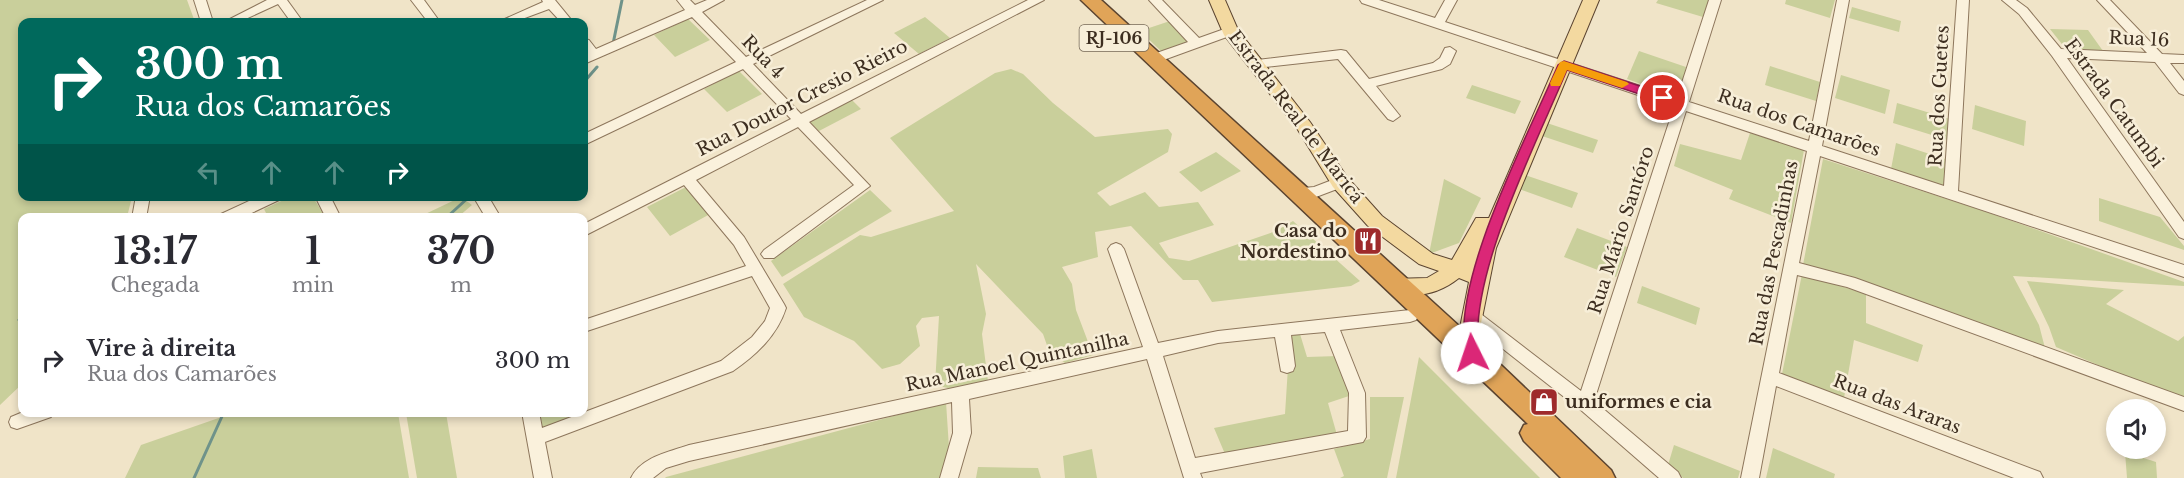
<!DOCTYPE html>
<html lang="pt">
<head>
<meta charset="utf-8">
<style>
  :root { --surface:#fff; --page:#f7f7f7; --text:#2b2b33; --muted:#7c7c81 }
  body { margin:0; font-family:"Libre Baskerville",serif; background:var(--page); color:var(--text); height:100vh; display:flex; flex-direction:column; font-size:22px; white-space:nowrap }
  * { box-sizing:border-box; margin:0 }
  p { font-size:20px; color:var(--muted) }
  .icon { flex:none; width:33px; height:33px; fill:none; stroke:currentColor; stroke-width:2; stroke-linecap:round; stroke-linejoin:round }
  .map { position:relative; flex:1; overflow:hidden }
  .drawer { position:absolute; left:18px; top:213px; width:570px; height:204px; display:flex; flex-direction:column; background:var(--surface); border-radius:12px; box-shadow:0 3px 9px #0003 }
  .drawer>* { flex:none }
  .banner { position:absolute; left:18px; top:18px; width:570px; height:183px; border-radius:12px; box-shadow:0 3px 9px #0003; background:#00695c; color:#fff; overflow:hidden }
  .tools { position:absolute; left:2106px; top:399px; display:grid; gap:12px }
  .tools a { display:grid; place-items:center; width:60px; height:60px; border-radius:50%; background:var(--surface); box-shadow:0 3px 9px #0003; font-size:30px }
  .pin { position:absolute; display:grid; place-items:center; width:51px; height:51px; color:#fff; margin:-26px; border:3px solid #fff; border-radius:50%; box-shadow:0 2px 6px #0007 }
  .me { position:absolute; width:66px; margin:-33px; rotate:356deg; stroke-linejoin:round; filter:drop-shadow(0 0 4px #0008) }
  .turn { display:flex; align-items:center; gap:21px; height:126px; padding:0 18px; font-size:27px }
  .turn .icon { width:78px; height:78px; stroke-width:2.5 }
  .turn b { display:block; font-size:42px; line-height:51px }
  .lanes { display:flex; align-items:center; height:57px; padding:0 18px; background:#0003; justify-content:center; gap:30px; direction:ltr }
  .lanes .off { opacity:.35 }
  .eta { display:flex; justify-content:space-evenly; align-items:center; height:102px; text-align:center }
  .eta b { font-size:36px; font-weight:700; line-height:42px }
  ul { padding:0; list-style:none }
  li { display:flex; align-items:center; gap:18px; height:90px; padding:0 18px }
  li div { flex:1 }
  li b { display:block; font-size:22px }
  li em { font-style:normal }
  .map>svg:first-child { display:block }
  .green { fill:#c9cf9b }
  .lines { fill:none; stroke-linecap:round; stroke-linejoin:round }
  .stream { stroke:#6f938a; stroke-width:3 }
  .minor-casing { stroke:#8d765c; stroke-width:2 }
  .major-casing { stroke:#5b4430; stroke-width:2 }
  .highway-casing { stroke:#5b4430; stroke-width:3 }
  .minor { fill:#faf1dc; fill-rule:evenodd }
  .major { fill:#f3d9a0; fill-rule:evenodd }
  .highway { fill:#e0a458; fill-rule:evenodd }
  .route { fill:#db2777; stroke:#8e194d; stroke-width:1.5 }
  .slow { fill:#f59e0b }
  .labels { text-anchor:middle; dominant-baseline:central; stroke-width:5; stroke-linejoin:round; paint-order:stroke }
  .shield { fill:#f7eed8; stroke:#756857; stroke-width:1.5 }
  .shield-label { font-size:16px; font-weight:bold; fill:#3d2e20 }
  .street-label { font-size:18px; fill:#3d2e20; stroke:#f7eed8 }
  .poi-label { font-size:18px; font-weight:bold; fill:#3d2e20; stroke:#f7eed8; text-anchor:end }
</style>
</head>
<body>
<div class="map">
<svg width="2184" height="478" viewBox="0 0 2184 478">
  <rect width="100%" height="100%" fill="#f0e4c8"/>
  <path class="green" d="M0 0H187L195 22H22V196L132 197 127 217 22 218V384L0 405Z
    M1658 0H1709L1703 17 1656 3Z
    M1786 0H1835L1830 18 1785 4Z
    M1852 7 1901 21 1899 32 1849 18Z
    M925 17 950 38 919 54 894 33Z
    M688 19 710 40 675 57 654 35Z
    M1170 21 1190 41 1161 51 1140 31Z
    M2050 29 2088 30 2103 51 2065 48Z
    M1639 51 1686 67 1680 98 1627 79Z
    M1770 66 1820 82 1816 101 1765 85Z
    M1011 69 1023 74 1053 103 1095 137 1168 129 1172 134 1168 152 1097 193 1110 206 1145 192 1159 207 1198 202 1214 225 1159 243 1169 258 1189 261 1276 231 1293 221 1360 281 1351 286 1212 302 1198 280H1183L1131 226 1095 232 1098 257 1062 267 1072 284 1076 310 1093 355 1065 363 1049 351 1043 334 976 264 986 314 982 334 988 382 956 390 935 385 939 316 922 318 916 326 920 346 900 364 882 369 854 341 804 317 783 284 860 235 871 237 954 211 890 138 995 73Z
    M739 71 762 94 727 112 704 89Z
    M1841 75 1890 90 1885 114 1835 98Z
    M1472 85 1521 101 1515 114 1466 98Z
    M850 98 861 109 819 131 808 120Z
    M1897 103 1950 119 1948 140 1893 123Z
    M1975 105 2026 121 2024 146 1972 129Z
    M1547 123 1598 140 1593 153 1542 136Z
    M1750 133 1804 150 1791 223 1729 199 1733 190 1674 166 1680 144 1741 160Z
    M1896 143 1948 160 1944 186 1891 169Z
    M1216 152 1241 171 1201 192 1179 172Z
    M1823 159 1984 211 2184 282V286L2013 276 2039 325 2045 348 1803 265Z
    M1525 175 1578 193 1572 208 1519 189Z
    M1444 179 1481 198 1459 243 1429 254Z
    M686 187 710 214 670 236 647 207Z
    M870 190 892 211 782 277 771 261Z
    M290 197H313L325 217H268L264 209Z
    M461 197 472 205 458 217H419Z
    M2099 198 2160 217 2184 246V250L2099 221Z
    M1577 228 1627 247 1616 277 1564 257Z
    M1802 274 1866 294V323L1923 345 1918 362 1854 340 1844 398 1782 374Z
    M2027 281 2124 290 2106 304 2178 341 2184 336V412L2119 374 2056 347 2049 327Z
    M1642 286 1700 308 1696 325 1637 303Z
    M1300 334 1307 357 1338 356 1352 395 1328 403 1337 435 1225 454 1214 428 1285 414 1290 336Z
    M1419 357 1540 478H1396Z
    M1370 397H1404L1387 478H1340L1344 476 1334 449 1370 439Z
    M946 402 951 478H665L666 477Z
    M233 413H398L409 478H125L141 445Z
    M406 413H446L457 478H417Z
    M540 413H580L581 416 543 430Z
    M1674 445 1740 471 1738 478H1683L1668 465Z
    M1773 448 1835 474 1834 478H1766Z
    M1092 449 1097 478H1065L1063 456Z
    M2125 452 2156 462 2157 478H2127Z
    M978 467 1038 468 1041 478H976Z"/>
  <g class="lines">
    <path class="stream" d="M613 44 622 0
      M584 82 597 67
      M446 218 470 196
      M19 320 22 319
      M194 478 224 412"/>
    <g class="minor-casing">
      <path id="minor" d="M194 0H206L213 22H201Z
        M267 0H287L303 22H291L278 4 239 22H224Z
        M411 0H424L440 22H428Z
        M542 0H555L573 22H561L549 9 514 22H498L543 2Z
        M677 0H690L695 5 707 0H724L702 12 746 57 867 0H883L753 64 801 114 1028 0H1044L809 122 870 186 774 258H764L761 254 764 250 854 185 798 127 696 180 744 237 784 304 786 308C777 336 756 355 733 371L545 442 552 478H534L522 412H539L542 428 721 361 752 337 765 321 770 308 752 276 584 332V320L746 266 734 245 684 185 584 236V224L791 119 743 69 584 145V134L736 62 692 17 584 64V55L586 54 584 51V39L589 40 596 49 685 10Z
        M1149 0H1162L1199 38 1230 27 1236 31 1235 34 1158 62H1148L1146 59 1148 56 1188 42Z
        M1360 0H1379L1435 18 1445 0H1457L1445 22 1677 98 1709 0H1721L1689 102 1809 141 1837 0H1849L1822 146 1944 186 1957 0H1969L1958 191 2184 265V277L1820 156 1799 263 1855 278 2184 397V411L1847 287 1797 275 1779 373 2040 472 2043 478H2014L1776 386 1759 478H1741L1807 151 1686 111 1594 401 1678 472 1681 478H1659L1582 411 1465 319 1463 315 1465 311H1477L1581 391 1674 107 1362 3Z
        M2002 0H2016L2027 8 2061 49 2147 53 2097 0H2110L2162 54 2184 55V63H2170L2184 81V95L2179 93 2155 62 2067 58 2184 222V239L2179 237 2052 56 2019 14Z
        M1450 47 1456 51 1450 64 1442 69 1376 86 1400 116 1393 121 1388 119 1338 59 1257 68 1250 64 1257 60 1341 50 1346 51 1369 79 1433 63 1440 58 1445 48Z
        M1340 177 1345 178 1347 182 1345 186 1316 197 1297 198 1290 193 1292 189 1314 187Z
        M136 196H150L146 218H132Z
        M260 196H281L279 200 241 218H219L221 214Z
        M315 196H330L341 218H326Z
        M473 196H488L501 218H486Z
        M1116 243 1121 245 1124 249 1158 343 1218 331 1410 310 1416 312 1418 316 1416 320 1410 322 1340 330 1365 393 1366 437 1363 442 1200 473 1202 478H1184L1147 359 969 399 971 433 958 478H940L953 433 952 402 689 461 666 468 653 478H631C641 457 669 452 689 445L1143 347 1108 249 1111 245ZM1325 332 1349 393 1348 431 1195 458 1163 356 1218 343 1275 337 1281 371 1287 373 1293 371 1295 366 1291 335Z
        M23 412H53L51 417 17 429 11 427 9 422 11 417Z"/>
    </g>
    <g class="major-casing">
      <path id="major" d="M1209 0H1225L1238 30 1310 122 1347 177 1382 216 1433 254 1452 260 1476 218H1489L1583 0H1599L1496 248 1479 333 1483 353 1479 359 1472 362 1465 359 1459 333 1469 282 1459 278C1439 294 1416 299 1391 291L1388 285 1391 279 1427 278 1439 271 1419 264 1368 226 1333 187 1298 130 1224 35Z"/>
    </g>
    <g class="highway-casing">
      <path id="highway" d="M1081 0H1101L1481 346 1611 470 1615 478H1561L1524 441 1520 433 1524 425 1528 424Z"/>
    </g>
    <use href="#minor" class="minor"/>
    <use href="#major" class="major"/>
    <use href="#highway" class="highway"/>
  </g>
  <path class="route" d="M1564 61 1667 95 1669 98 1663 102 1567 70C1537 142 1467 278 1479 353L1472 359 1465 353C1452 277 1527 138 1558 65Z"/>
  <path class="slow" d="M1564 61 1627 82 1629 84 1622 88 1567 70 1560 86H1551L1550 83 1560 62Z"/>
  <defs>
    <g id="restaurant-square" transform="scale(1.5)"><rect x="-9" y="-9" width="18" height="18" rx="4" fill="#9e2a2b" stroke="#f7eed8"/><path d="M-5-6h1v4h1v-4h1v4h1v-4h1v5L-1.5 .5V6h-2V.5L-5-1ZM5-6V6H3V1.5H1.5Q1.5-4 5-6Z" fill="#fff"/></g>
    <g id="shop-square" transform="scale(1.5)"><rect x="-9" y="-9" width="18" height="18" rx="4" fill="#9e2a2b" stroke="#f7eed8"/><path d="M-5-2.5h2.3a2.7 3.5 0 0 1 5.4 0H5L5.5 6h-11ZM-1.5-2.5h3a1.5 2.3 0 0 0-3 0Z" fill="#fff"/></g>
  </defs>
  <g fill-rule="evenodd">
    <use href="#restaurant-square" x="1368" y="241"/>
    <use href="#shop-square" x="1544" y="402"/>
  </g>
  <g class="labels">
    <rect class="shield" x="1079.5" y="25" width="69" height="26" rx="4.5"/>
    <g class="shield-label">
      <text x="1114" y="38">RJ-106</text>
    </g>
    <g class="street-label">
      <text transform="translate(2139 39) rotate(3)">Rua 16</text>
      <text transform="translate(763 57) rotate(46)">Rua 4</text>
      <text transform="translate(1939 96) rotate(-87)">Rua dos Guetes</text>
      <text transform="translate(802 98) rotate(-27)">Rua Doutor Cresio Rieiro</text>
      <text transform="translate(2114 103) rotate(54)">Estrada Catumbi</text>
      <text transform="translate(1296 117) rotate(53)">Estrada Real de Maricá</text>
      <text transform="translate(1799 123) rotate(19)">Rua dos Camarões</text>
      <text transform="translate(1621 230) rotate(-72)">Rua Mário Santóro</text>
      <text transform="translate(1774 253) rotate(-79)">Rua das Pescadinhas</text>
      <text transform="translate(1017 362) rotate(-12)">Rua Manoel Quintanilha</text>
      <text transform="translate(1897 404) rotate(21)">Rua das Araras</text>
    </g>
    <g class="poi-label">
      <text x="1347" y="231">Casa do<tspan x="1347" dy="21">Nordestino</tspan></text>
      <text x="1565" y="402" text-anchor="start">uniformes e cia</text>
    </g>
  </g>
</svg>
<div class="tools">
<a><svg class="icon" aria-label="sound" viewBox="0 0 24 24"><path d="M4 9h4l5-4v14l-5-4H4zM17 9q2 3 0 6"/></svg></a>
</div>
<div class="pin" style="left:1663px;top:98px;background:#d93025"><svg class="icon" aria-label="arrive" viewBox="0 0 24 24"><path d="M6 21V4h12l-3 4 3 4H6"/></svg></div>
<svg class="me" style="left:1472px;top:353px" viewBox="-20 -20 40 40"><circle r="19" fill="#fff"/><path d="M0-13L10 11 0 6-10 11z" fill="#db2777"/></svg>
<div class="banner">
<div class="turn"><svg class="icon" aria-label="right" viewBox="0 0 24 24"><path d="M7 20v-9h11M14 6l5 5-5 5"/></svg><div><b>300 m</b>Rua dos Camarões</div></div>
<div class="lanes"><svg class="icon off" aria-label="left" viewBox="0 0 24 24"><path d="M17 20v-9H6M10 6l-5 5 5 5"/></svg><svg class="icon off" aria-label="ahead" viewBox="0 0 24 24"><path d="M12 20V5M6 11l6-6 6 6"/></svg><svg class="icon off" aria-label="ahead" viewBox="0 0 24 24"><path d="M12 20V5M6 11l6-6 6 6"/></svg><svg class="icon" aria-label="right" viewBox="0 0 24 24"><path d="M7 20v-9h11M14 6l5 5-5 5"/></svg></div>
</div>
<section class="drawer">
<div class="eta">
<div><b>13:17</b><p>Chegada</p></div>
<div><b>1</b><p>min</p></div>
<div><b>370</b><p>m</p></div>
</div>
<ul>
<li><svg class="icon" aria-label="right" viewBox="0 0 24 24"><path d="M7 20v-9h11M14 6l5 5-5 5"/></svg><div><b>Vire à direita</b><p>Rua dos Camarões</p></div><em>300 m</em></li>
</ul>
</section>
</div>
</body>
</html>
